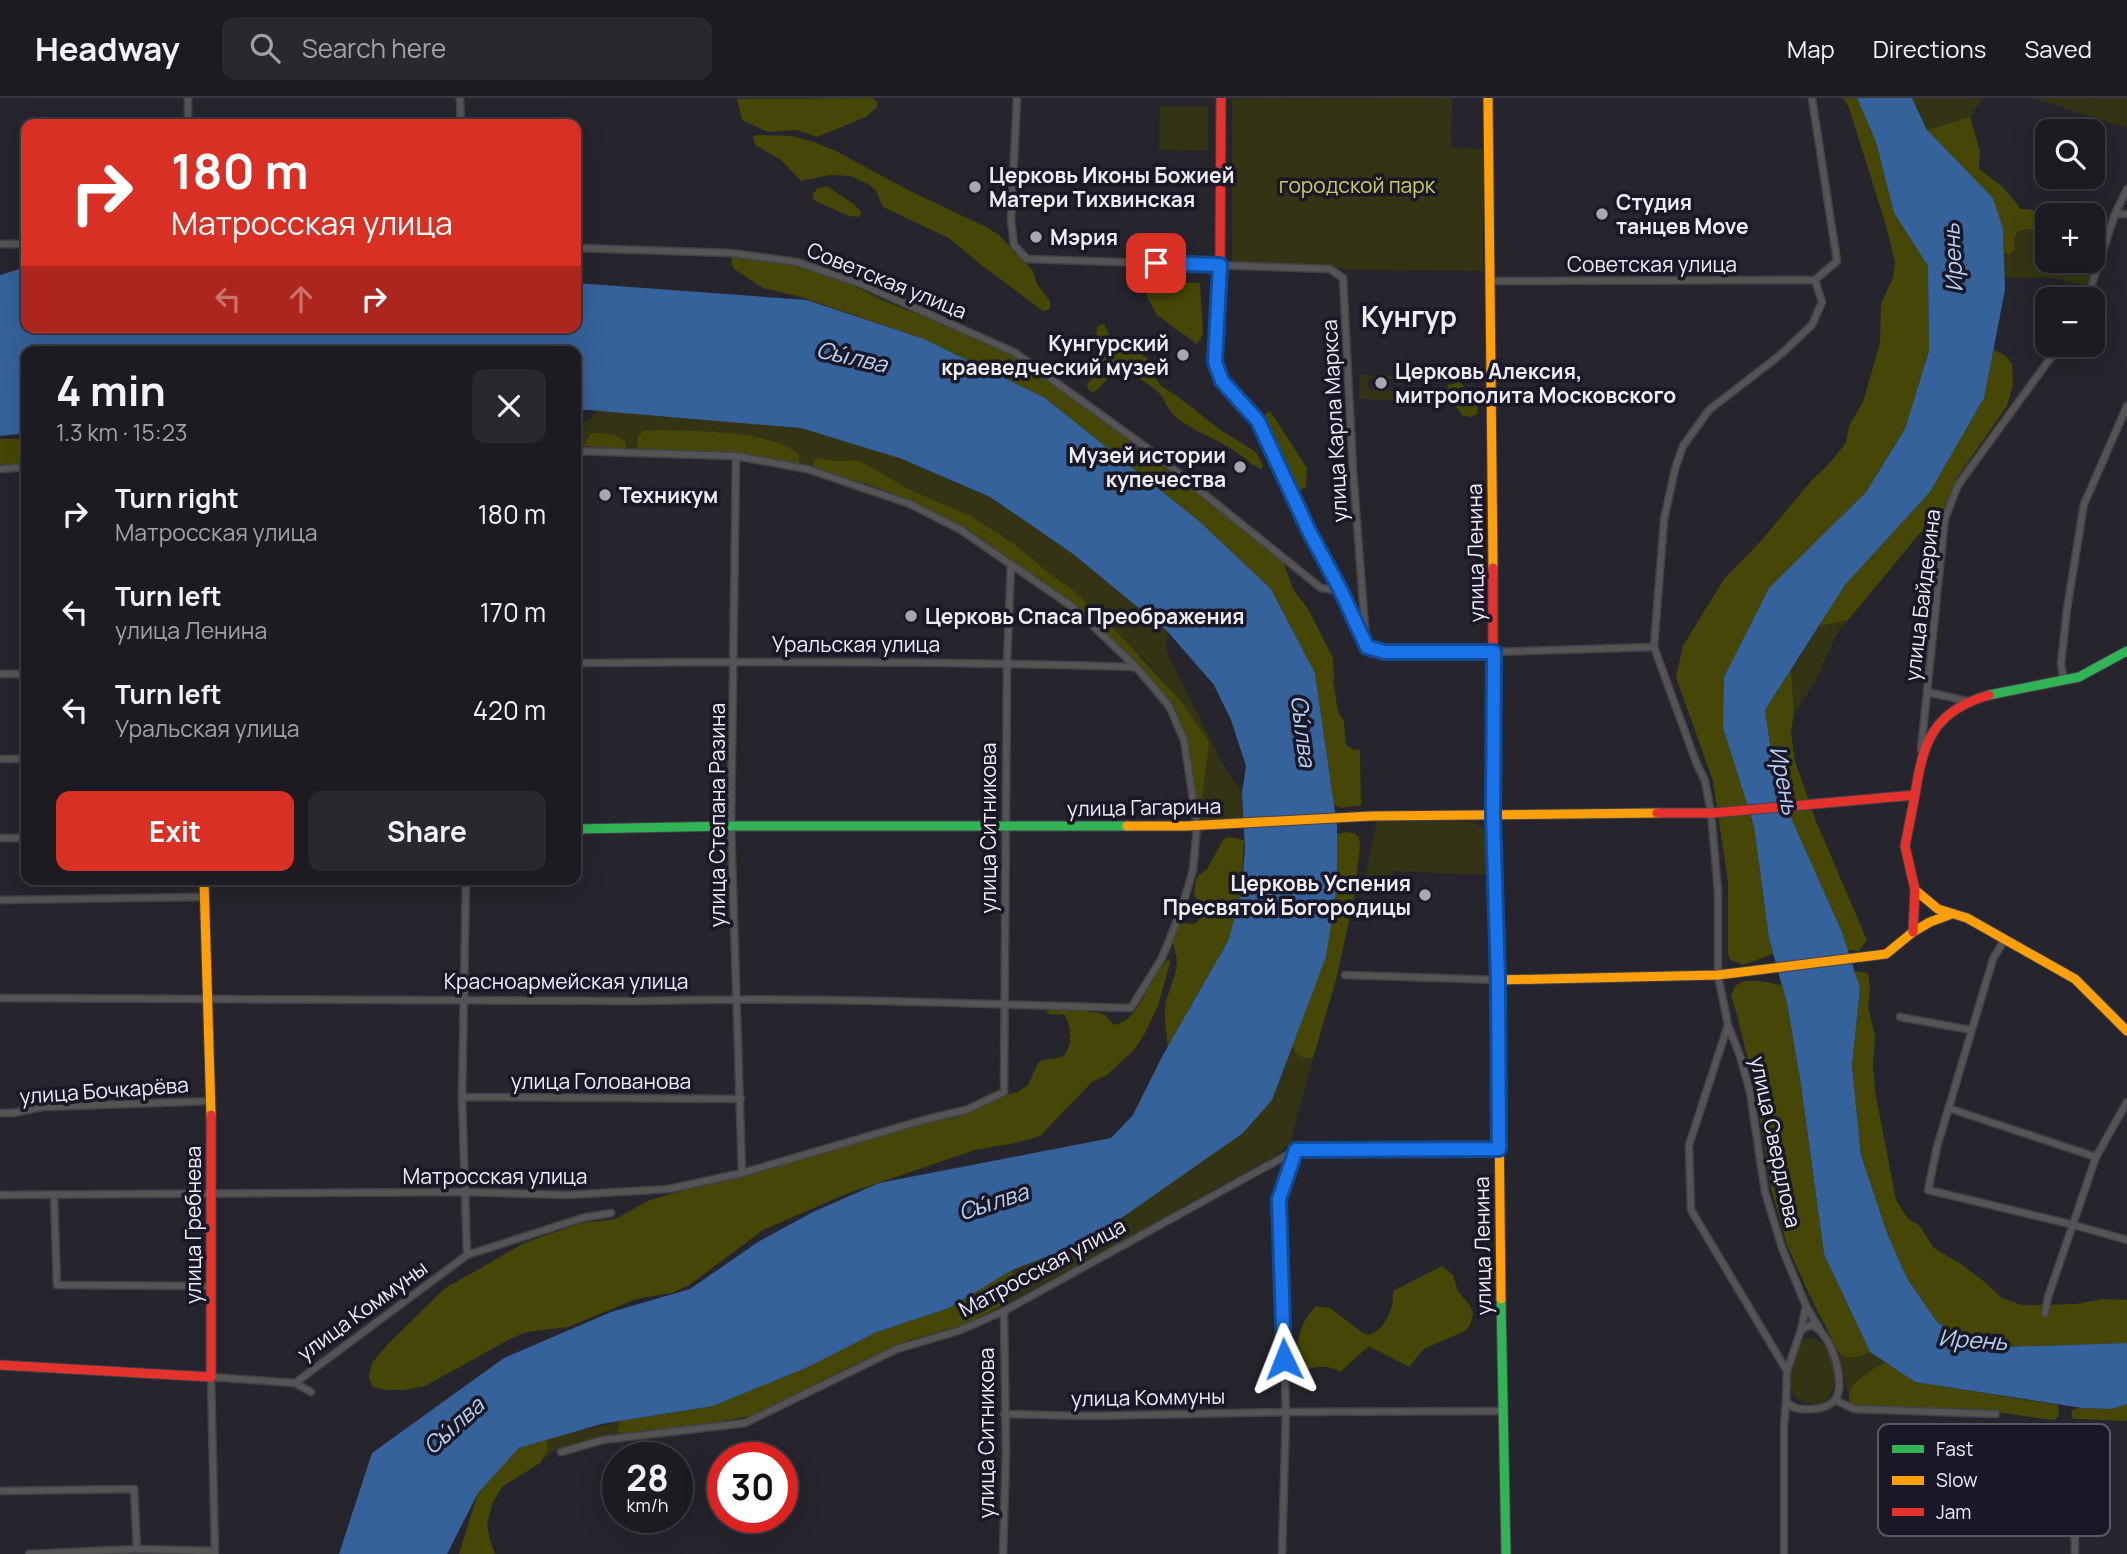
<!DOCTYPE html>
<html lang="en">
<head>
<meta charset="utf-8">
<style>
  :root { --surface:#1c1b21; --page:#29282e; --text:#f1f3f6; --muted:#a0a1a5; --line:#3a393f; --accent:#d93025 }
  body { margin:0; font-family:Manrope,sans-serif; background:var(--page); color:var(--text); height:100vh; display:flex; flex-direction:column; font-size:26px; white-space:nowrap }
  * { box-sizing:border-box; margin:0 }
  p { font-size:23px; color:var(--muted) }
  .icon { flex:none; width:38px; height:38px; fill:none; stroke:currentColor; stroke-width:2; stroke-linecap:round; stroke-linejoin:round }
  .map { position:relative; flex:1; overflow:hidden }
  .sheet { position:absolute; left:21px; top:248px; width:560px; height:539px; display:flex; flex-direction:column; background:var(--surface); border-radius:14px; box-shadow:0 7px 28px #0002,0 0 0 2px var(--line) }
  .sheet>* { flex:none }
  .hud { position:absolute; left:21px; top:21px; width:560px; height:214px; border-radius:14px; box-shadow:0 7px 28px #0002,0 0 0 2px var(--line); background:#d93025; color:#fff; overflow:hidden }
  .controls { position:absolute; left:2035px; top:21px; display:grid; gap:14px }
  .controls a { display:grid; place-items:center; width:70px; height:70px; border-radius:14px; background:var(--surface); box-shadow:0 7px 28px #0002,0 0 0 2px var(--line); font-size:35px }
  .speed { position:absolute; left:602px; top:1344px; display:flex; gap:14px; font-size:35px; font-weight:700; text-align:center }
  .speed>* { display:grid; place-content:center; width:91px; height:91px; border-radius:50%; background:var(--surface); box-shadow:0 7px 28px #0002,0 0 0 2px var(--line); line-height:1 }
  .speed small { font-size:18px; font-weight:400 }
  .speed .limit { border:10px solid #d22; background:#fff; color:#111 }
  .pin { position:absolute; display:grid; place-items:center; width:60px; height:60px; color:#fff; margin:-30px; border-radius:14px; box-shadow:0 4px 10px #0006 }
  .me { position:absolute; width:77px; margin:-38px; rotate:358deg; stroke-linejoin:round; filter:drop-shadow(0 0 5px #0008) }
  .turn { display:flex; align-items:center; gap:24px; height:147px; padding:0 35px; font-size:32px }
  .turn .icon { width:91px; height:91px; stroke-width:2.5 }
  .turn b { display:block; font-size:49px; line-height:60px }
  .lanes { display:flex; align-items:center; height:66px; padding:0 35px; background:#0003; justify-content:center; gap:35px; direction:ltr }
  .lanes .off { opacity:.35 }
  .round { display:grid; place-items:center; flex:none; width:74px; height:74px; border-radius:14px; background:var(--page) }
  .overview { display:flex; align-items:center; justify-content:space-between; height:119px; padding:0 35px }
  h1 { font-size:42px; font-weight:700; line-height:52px }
  .action { display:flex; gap:14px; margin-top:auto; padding:14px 35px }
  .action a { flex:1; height:80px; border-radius:14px; background:var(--accent); color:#fff; font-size:28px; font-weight:700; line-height:80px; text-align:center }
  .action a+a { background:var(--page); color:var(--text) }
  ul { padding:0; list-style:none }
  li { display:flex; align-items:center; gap:21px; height:98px; padding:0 35px }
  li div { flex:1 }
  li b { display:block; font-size:26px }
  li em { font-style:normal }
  header { display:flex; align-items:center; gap:42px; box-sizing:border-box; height:98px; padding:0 35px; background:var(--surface); border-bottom:2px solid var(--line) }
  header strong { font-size:33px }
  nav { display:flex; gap:38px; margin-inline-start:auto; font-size:24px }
  .search { width:490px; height:63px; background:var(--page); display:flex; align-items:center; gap:18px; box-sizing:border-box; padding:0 24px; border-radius:14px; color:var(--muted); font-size:26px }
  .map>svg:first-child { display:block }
  .green { fill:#343415 }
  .forest { fill:#464706 }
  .water { fill:#35629a }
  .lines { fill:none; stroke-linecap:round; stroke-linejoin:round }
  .street-casing { stroke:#434148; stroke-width:9 }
  .fast-casing { stroke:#434148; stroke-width:11 }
  .slow-casing { stroke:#434148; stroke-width:11 }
  .jam-casing { stroke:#434148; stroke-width:11 }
  .street { stroke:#555454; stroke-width:6 }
  .fast { stroke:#30b455; stroke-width:9 }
  .slow { stroke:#ff9f0a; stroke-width:9 }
  .jam { stroke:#e5322d; stroke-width:9 }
  .route-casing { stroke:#114b97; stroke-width:18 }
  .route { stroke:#1a73e8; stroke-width:12 }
  .poi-dot { fill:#a8a7b0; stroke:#1a1726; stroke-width:2.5 }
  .labels { text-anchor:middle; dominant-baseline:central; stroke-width:7; stroke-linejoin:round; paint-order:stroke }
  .poi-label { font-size:21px; font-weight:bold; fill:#eeedf7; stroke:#1a1726; text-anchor:start }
  .park-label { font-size:21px; fill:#cccf58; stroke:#1a1726 }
  .street-label { font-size:21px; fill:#eeedf7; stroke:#1a1726 }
  .water-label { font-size:23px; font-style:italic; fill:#b5d0f3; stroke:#1a1726 }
  .district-label { font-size:28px; font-weight:bold; fill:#eeedf7; stroke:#1a1726 }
  .key { fill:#1a1726; stroke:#5a5765; stroke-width:2 }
  .key-label { font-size:19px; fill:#eeedf7 }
</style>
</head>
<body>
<header>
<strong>Headway</strong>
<div class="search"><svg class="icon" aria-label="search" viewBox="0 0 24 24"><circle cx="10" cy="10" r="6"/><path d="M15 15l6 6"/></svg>Search here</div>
<nav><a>Map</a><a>Directions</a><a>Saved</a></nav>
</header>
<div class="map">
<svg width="2127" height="1456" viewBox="0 0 2127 1456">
  <rect width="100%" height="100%" fill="#26242c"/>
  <path class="green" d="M1452 0 1451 50 1483 51V173L1349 172 1334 169 1232 165V1Z
    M1912 0H1983L1970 19 1927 32Z
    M2033 0H2127V30Z
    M1160 8H1208V53L1159 52Z
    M2078 115 2109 118 2089 189 2053 180H2004V155L2010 156 2017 134 2027 131H2047L2048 163H2093V117H2076Z
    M1360 277 1402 278 1401 286H1398L1397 281 1371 280 1368 282V289L1371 292 1396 293 1397 290 1422 291V303L1359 301Z
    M598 312 801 330 902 361 989 399 1073 456 1167 533 1166 553 1226 672 1242 695 1243 719 1199 724 1195 700 1209 644 1153 570 1126 543 1072 491 1054 479 1014 446 969 417 910 392 859 362 837 363 820 360 818 372 800 367 759 339 689 333H643L638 338 636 351H626V345L591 335 583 348H576V327L589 322Z
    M1848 522 1838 534 1815 584 1794 615 1791 572 1819 528Z
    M1377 722 1474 724 1486 733 1488 777 1393 773 1387 797 1362 793Z
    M1292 947C1296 958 1301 961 1313 960L1290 1046 1276 1057 1187 1106 1115 1152 1059 1177 1007 1205 1011 1191 1012 1172 1090 1142 1272 1002Z
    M1808 1239C1846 1243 1845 1331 1795 1299 1784 1284 1794 1259 1799 1243Z
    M1870 1254 1885 1264 1864 1277 1848 1295 1839 1255C1850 1262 1858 1259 1870 1254Z
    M621 1323 617 1333 622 1337 554 1353 542 1362 548 1352 547 1340Z"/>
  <path class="forest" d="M872 0 878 4 877 9 866 19 817 39 796 32 768 34 742 22 737 1Z
    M1843 0H1857L1876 44 1894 115 1928 168 1929 253 1905 331 1866 394 1769 490 1723 630 1754 728 1769 841 1773 856 1743 867 1730 862 1728 855V784L1713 683 1676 579 1683 548 1724 481 1760 444 1812 382 1829 366 1846 345 1849 328 1863 304 1880 245 1881 206 1893 179 1895 164 1885 124 1848 7Z
    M1970 19 1980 54 1979 71 2003 89 2021 111 2078 115 2076 117H2048L2047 131H2027L2017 134 2014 143 2015 151 2010 156 2004 155 2003 131 1927 32Z
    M758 37 792 38 811 43 836 53 908 92 988 130 999 137 1033 173 1037 186 1050 203V211L1043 213 980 166 949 140 883 109 876 93 870 87 850 78 830 77 801 83 781 62 755 47 753 38Z
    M827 88 855 107 861 114 859 119 849 118 813 102V96L817 91Z
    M742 158 805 170 842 182 882 202 930 221 1013 258 1032 270 1126 340 1283 463 1293 491 1308 511 1333 560 1334 579 1333 582 1338 614 1344 623 1346 647 1352 651 1360 652 1361 707 1341 710 1334 707 1315 575 1271 491 1199 423 1045 300 924 241 801 199 763 190 734 171 731 164 732 160Z
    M1171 184 1200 185 1203 236 1197 246 1157 217 1146 197 1149 189 1158 185Z
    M1104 226 1110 238 1147 260 1155 279 1161 288 1177 298 1222 333 1256 354 1263 367 1261 371C1251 367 1244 359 1235 353 1217 341 1195 334 1178 321 1167 312 1167 304 1159 295 1154 290 1130 273 1123 272 1111 272 1103 289 1093 295L1088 291 1087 287 1102 266 1103 258 1096 240 1097 228Z
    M1993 251 2006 258 2012 266 2013 287 2007 308 1956 381 1940 421 1920 435 1848 522 1819 528 1845 487 1930 394 1984 300Z
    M1459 284 1464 288 1465 298 1475 293 1479 297 1477 316 1471 319 1462 317 1453 304 1446 299 1448 287Z
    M1270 313 1307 370 1306 389 1297 394 1292 391C1285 373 1260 332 1266 315Z
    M662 332C707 334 759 331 798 355L800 367 735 354 636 351 638 338 643 333Z
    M591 335C605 335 616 335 626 345V351L583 348Z
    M0 341H26V368L0 370Z
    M820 360 837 363 859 362 910 392 969 417 1014 446 1054 479 1072 491 1126 543 1183 606 1209 644 1202 700 1198 701 1195 700 1186 639 1153 585 1129 557 1077 509 971 433 908 401 870 387 818 372 813 368 815 361Z
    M1791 572 1794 615 1791 635 1795 663 1816 723 1867 842 1859 853 1847 852 1842 834 1776 686 1765 612Z
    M1346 734 1354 735 1359 739 1360 748 1354 801 1336 882 1313 960C1301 961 1296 958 1292 947L1337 785V736Z
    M1229 739 1244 742 1241 797 1228 843 1168 948C1166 931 1162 914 1168 897 1176 873 1181 868 1172 842L1178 829 1182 825 1194 826 1198 824C1203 813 1204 807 1195 799L1194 792 1197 779 1207 771 1223 742Z
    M1169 861 1170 865 1158 908 1144 937 1134 952 1107 977 1092 984 1040 1038 1015 1045 975 1052 846 1096 763 1132 688 1188 672 1195 636 1201 568 1229 527 1234 512 1240 425 1288 403 1292H386L373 1289 369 1280 372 1265 388 1246 444 1191 526 1144 582 1125 615 1121 650 1102 927 1023 955 1020 993 1000 1018 994 1028 987 1038 965 1044 962 1063 959C1073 948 1072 928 1064 916L1052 917 1045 914C1060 907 1083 913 1100 915L1105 917 1114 927C1145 920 1145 877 1169 861Z
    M1854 873 1868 875 1870 890 1868 909 1875 938 1873 967 1875 993 1896 1102 1908 1121 1919 1127 1934 1150 1961 1166 1986 1185 2002 1200 2022 1207H2041L2075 1206 2103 1201 2127 1202V1245L1978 1250 1937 1224 1907 1180 1887 1135 1861 1057 1852 968 1860 890Z
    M1744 883H1759L1782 887 1787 905 1801 987 1824 1156 1870 1254C1858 1259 1850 1262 1839 1255L1809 1196 1787 1147 1771 1090 1755 991 1737 917 1731 898 1735 888Z
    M1442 1168 1453 1177 1458 1193 1470 1208 1473 1215 1470 1227 1465 1233 1424 1251 1409 1269 1369 1248 1340 1274C1329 1267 1321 1268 1309 1271L1296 1263C1297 1242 1301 1222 1316 1208L1330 1210 1363 1235 1370 1237C1386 1230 1394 1210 1393 1193Z
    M1012 1172 1011 1191 1007 1205 966 1226 910 1242 864 1262 751 1318 706 1326 622 1337 617 1333 621 1323 713 1308 808 1269 877 1234 949 1210Z
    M1885 1264 1915 1284 2058 1307 2059 1317 2056 1321 2051 1322 1997 1314 1863 1308 1850 1305C1843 1287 1871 1273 1885 1264Z
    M2127 1306V1323L2077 1321H2073L2071 1315 2073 1312 2078 1310 2112 1311Z
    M547 1340 548 1352 540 1365 502 1389 493 1404 487 1426 490 1442 495 1456H459L478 1395 519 1350Z"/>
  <path class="water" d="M1857 0H1912L1927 32 1993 100 2003 131 2005 192 1984 300 1930 394 1845 487 1765 612 1776 686 1842 834 1860 890 1852 968 1861 1057 1887 1135 1907 1180 1937 1224 1978 1250 2127 1245V1306L2112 1311 2082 1310 1915 1284 1870 1254 1824 1156 1801 987 1787 905 1769 841 1754 728 1723 630 1724 579 1769 490 1866 394 1905 331 1929 253 1928 168 1894 115 1876 44Z
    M26 169V229H576V185L807 202 924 241 1045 300 1199 423 1271 491 1315 575 1337 728V785L1326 859 1272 1002 1243 1035 1090 1142 1012 1172 949 1210 877 1234 808 1269 713 1308 601 1326 519 1350 478 1395 447 1456H339L372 1355 504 1260 611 1214 690 1191 758 1144 813 1114 879 1085 1111 1040 1133 1017 1164 955 1228 843 1241 797 1245 751 1242 695 1246 668 1231 622 1214 587 1167 533 1073 456 990 399 902 361 801 330 576 311V254H26V335L0 338V177Z"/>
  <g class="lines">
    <g class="street-casing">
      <path id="street" d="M460 0 461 26
        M1017 0 1011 122 1014 147 1027 161 1330 171 1343 180 1353 372 1366 543
        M1812 0 1837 163 1815 182
        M188 26V0
        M2115 116H2127
        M0 146H26
        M576 150 731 155 797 164 861 186 1014 254 1147 350 1321 490 1341 493
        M1815 182 1822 204 1812 227 1780 257 1709 312 1683 348 1675 371 1664 422 1654 549 1696 664 1705 683 1711 715 1718 793V877L1728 927 1740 958 1750 994 1765 1094 1782 1150 1806 1208 1819 1230
        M1489 183 1815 182
        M2087 201 2115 116 2127 91
        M736 358 731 728 742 1075
        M0 371 26 369
        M1494 554 1654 549
        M576 565C763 563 949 563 1136 569
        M0 576H26
        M2064 583 2061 566 2067 511 2084 406 2127 308
        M1927 594 1967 603
        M1921 652 1945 420 1958 387 2060 247
        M0 661H26
        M0 740H26
        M466 782 462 999 467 1157
        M0 802 205 799
        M2005 841 1993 861 1937 1049 1928 1092 2074 1127 2127 1142
        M1345 877 1498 882
        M0 900 640 903C804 898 967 906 1131 910L1162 860 1181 813 1193 772 1197 728 1184 642 1169 608 1136 569 1074 510 961 432 910 406 807 371 736 358 576 353
        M1900 919 1971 932
        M1728 927 1689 1047 1691 1112 1787 1273
        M462 999 741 1001
        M1948 1010 2096 1059
        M0 1015H13L42 1009 211 1003
        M0 1097 465 1094 567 1097 669 1091 742 1075 927 1021 966 1012 1004 994 1007 565 1011 466
        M54 1097 57 1187 210 1188
        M2045 1215 2048 1199 2096 1059 2127 1004
        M1810 1227C1831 1231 1846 1285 1836 1300 1831 1308 1820 1311 1812 1311 1800 1312 1794 1311 1786 1304L1787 1273 1801 1232Z
        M1801 1232 1806 1208
        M295 1285 311 1294
        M1835 1302 1854 1311 1996 1316
        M1004 1316 1088 1318 1286 1314 1503 1313
        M2073 1346 2075 1456
        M561 1354 603 1342 745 1325 897 1251 961 1232 1004 1213 1296 1052 1499 1051
        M0 1393 134 1391 137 1451
        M29 1456 137 1451 215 1453
        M215 1456 211 1279 295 1285 467 1157 582 1120 611 1115
        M1003 1456 1006 1354 1004 1213
        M1282 1456 1286 1314 1279 1101 1296 1052
        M1784 1456V1327L1786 1304"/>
    </g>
    <g class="fast-casing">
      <path id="fast" d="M1989 597 2079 579 2127 553
        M576 731 731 728H1127
        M1501 1201 1506 1456"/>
    </g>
    <g class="slow-casing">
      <path id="slow" d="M1488 0 1493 470
        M1321 455 1367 549 1385 554H1494
        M1127 728H1186L1372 718 1657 715
        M204 782 211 1017
        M1915 792 1938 811 1967 820 2075 881 2127 933
        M1497 837 1501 1201
        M1498 882 1718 877 1886 856 1913 834 1930 824 1949 817"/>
    </g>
    <g class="jam-casing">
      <path id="jam" d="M1221 0 1220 167 1215 264 1222 283 1258 323 1321 455
        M1493 470V717L1497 837
        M1657 715H1713L1915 697C1923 644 1933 613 1989 597
        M1913 834 1915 792 1905 748 1915 697
        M0 1267 211 1279V1017"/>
    </g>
    <use href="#street" class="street"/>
    <use href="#fast" class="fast"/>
    <use href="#slow" class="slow"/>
    <use href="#jam" class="jam"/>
  </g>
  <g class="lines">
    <g class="route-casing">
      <path id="route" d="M1156 165 1220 167 1215 264 1222 283 1258 323 1309 433 1341 493 1367 549 1385 554H1494L1493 717 1498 882 1499 1051 1296 1052 1279 1101 1284 1261"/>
    </g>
    <use href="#route" class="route"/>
  </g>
  <g class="poi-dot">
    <circle cx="975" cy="89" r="7"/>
    <circle cx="1602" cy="116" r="7"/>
    <circle cx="1036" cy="139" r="7"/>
    <circle cx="1183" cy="257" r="7"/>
    <circle cx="1381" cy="285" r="7"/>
    <circle cx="1240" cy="369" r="7"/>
    <circle cx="605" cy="397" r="7"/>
    <circle cx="911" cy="518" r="7"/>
    <circle cx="1425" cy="797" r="7"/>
  </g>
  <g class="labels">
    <g class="poi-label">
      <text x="989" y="77">Церковь Иконы Божией<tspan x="989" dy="24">Матери Тихвинская</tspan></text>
      <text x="1616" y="104">Студия<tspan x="1616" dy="24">танцев Move</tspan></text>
      <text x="1050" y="139">Мэрия</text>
      <text x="1169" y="245" text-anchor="end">Кунгурский<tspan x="1169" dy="24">краеведческий музей</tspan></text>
      <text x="1395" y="273">Церковь Алексия,<tspan x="1395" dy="24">митрополита Московского</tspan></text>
      <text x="1226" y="357" text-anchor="end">Музей истории<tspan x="1226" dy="24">купечества</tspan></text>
      <text x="619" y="397">Техникум</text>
      <text x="925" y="518">Церковь Спаса Преображения</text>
      <text x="1411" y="785" text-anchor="end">Церковь Успения<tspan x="1411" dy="24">Пресвятой Богородицы</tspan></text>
    </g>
    <g class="park-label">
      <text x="1357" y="87">городской парк</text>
    </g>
    <g class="street-label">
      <text x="1652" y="166">Советская улица</text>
      <text transform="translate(887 182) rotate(22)">Советская улица</text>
      <text transform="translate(1334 323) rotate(-93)">улица Карла Маркса</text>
      <text transform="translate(1475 455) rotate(-91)">улица Ленина</text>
      <text transform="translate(1922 497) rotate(-83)">улица Байдерина</text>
      <text x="856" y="546">Уральская улица</text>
      <text transform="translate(1144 709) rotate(-1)">улица Гагарина</text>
      <text transform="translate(717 717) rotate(-90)">улица Степана Разина</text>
      <text transform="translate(988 730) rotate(-90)">улица Ситникова</text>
      <text x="566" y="883">Красноармейская улица</text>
      <text x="601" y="983">улица Голованова</text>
      <text transform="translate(104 992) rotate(-4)">улица Бочкарёва</text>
      <text transform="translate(1776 1044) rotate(78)">улица Свердлова</text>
      <text x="495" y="1078">Матросская улица</text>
      <text transform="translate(193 1127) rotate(-90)">улица Гребнева</text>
      <text transform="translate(1482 1148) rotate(-91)">улица Ленина</text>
      <text transform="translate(1042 1169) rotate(-28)">Матросская улица</text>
      <text transform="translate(362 1212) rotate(-36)">улица Коммуны</text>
      <text transform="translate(1148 1299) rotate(-1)">улица Коммуны</text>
      <text transform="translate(986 1335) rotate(-90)">улица Ситникова</text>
    </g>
    <g class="water-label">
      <text transform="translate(1952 160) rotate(-93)">Ирень</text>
      <text transform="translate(852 258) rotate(13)">Сы́лва</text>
      <text transform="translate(1304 633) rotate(83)">Сы́лва</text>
      <text transform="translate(1785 682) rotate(79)">Ирень</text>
      <text transform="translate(993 1103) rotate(-18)">Сы́лва</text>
      <text transform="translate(1973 1241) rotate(4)">Ирень</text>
      <text transform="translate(453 1327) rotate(-42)">Сы́лва</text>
    </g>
    <g class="district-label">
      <text x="1409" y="218">Кунгур</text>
    </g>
  </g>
  <rect x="1878" y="1326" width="232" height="112" rx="10" class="key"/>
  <rect x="1892" y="1347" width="32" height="8" fill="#30b455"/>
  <rect x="1892" y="1378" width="32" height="9" fill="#ff9f0a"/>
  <rect x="1892" y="1410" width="32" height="8" fill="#e5322d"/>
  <g class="key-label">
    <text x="1936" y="1358">Fast</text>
    <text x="1936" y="1389">Slow</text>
    <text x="1936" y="1421">Jam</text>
  </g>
</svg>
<div class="controls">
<a><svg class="icon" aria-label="search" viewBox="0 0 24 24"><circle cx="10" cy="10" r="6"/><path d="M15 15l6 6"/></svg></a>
<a>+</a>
<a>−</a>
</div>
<div class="speed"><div>28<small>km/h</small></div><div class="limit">30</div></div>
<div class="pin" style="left:1156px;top:165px;background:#d93025"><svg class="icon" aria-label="arrive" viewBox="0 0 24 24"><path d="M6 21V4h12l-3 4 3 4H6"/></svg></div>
<svg class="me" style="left:1284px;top:1261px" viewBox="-20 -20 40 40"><path d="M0-17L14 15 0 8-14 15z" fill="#1a73e8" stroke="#fff" stroke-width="4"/></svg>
<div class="hud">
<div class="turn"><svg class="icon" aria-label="right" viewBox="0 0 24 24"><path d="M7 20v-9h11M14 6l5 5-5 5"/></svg><div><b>180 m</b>Матросская улица</div></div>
<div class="lanes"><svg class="icon off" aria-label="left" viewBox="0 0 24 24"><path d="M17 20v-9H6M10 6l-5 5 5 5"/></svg><svg class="icon off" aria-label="ahead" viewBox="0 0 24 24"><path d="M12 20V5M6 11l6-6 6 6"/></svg><svg class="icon" aria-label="right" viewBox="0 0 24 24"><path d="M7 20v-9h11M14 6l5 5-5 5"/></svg></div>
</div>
<section class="sheet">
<div class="overview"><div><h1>4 min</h1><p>1.3 km · 15:23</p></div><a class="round"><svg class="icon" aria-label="close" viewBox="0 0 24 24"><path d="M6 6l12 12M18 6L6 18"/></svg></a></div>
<ul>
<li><svg class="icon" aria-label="right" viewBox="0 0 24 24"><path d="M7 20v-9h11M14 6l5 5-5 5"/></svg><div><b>Turn right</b><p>Матросская улица</p></div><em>180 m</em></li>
<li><svg class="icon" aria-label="left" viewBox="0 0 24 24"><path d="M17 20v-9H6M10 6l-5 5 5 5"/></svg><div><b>Turn left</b><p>улица Ленина</p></div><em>170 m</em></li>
<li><svg class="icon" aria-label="left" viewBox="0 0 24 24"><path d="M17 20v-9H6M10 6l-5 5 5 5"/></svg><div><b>Turn left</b><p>Уральская улица</p></div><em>420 m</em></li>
</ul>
<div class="action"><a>Exit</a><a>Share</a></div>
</section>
</div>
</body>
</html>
